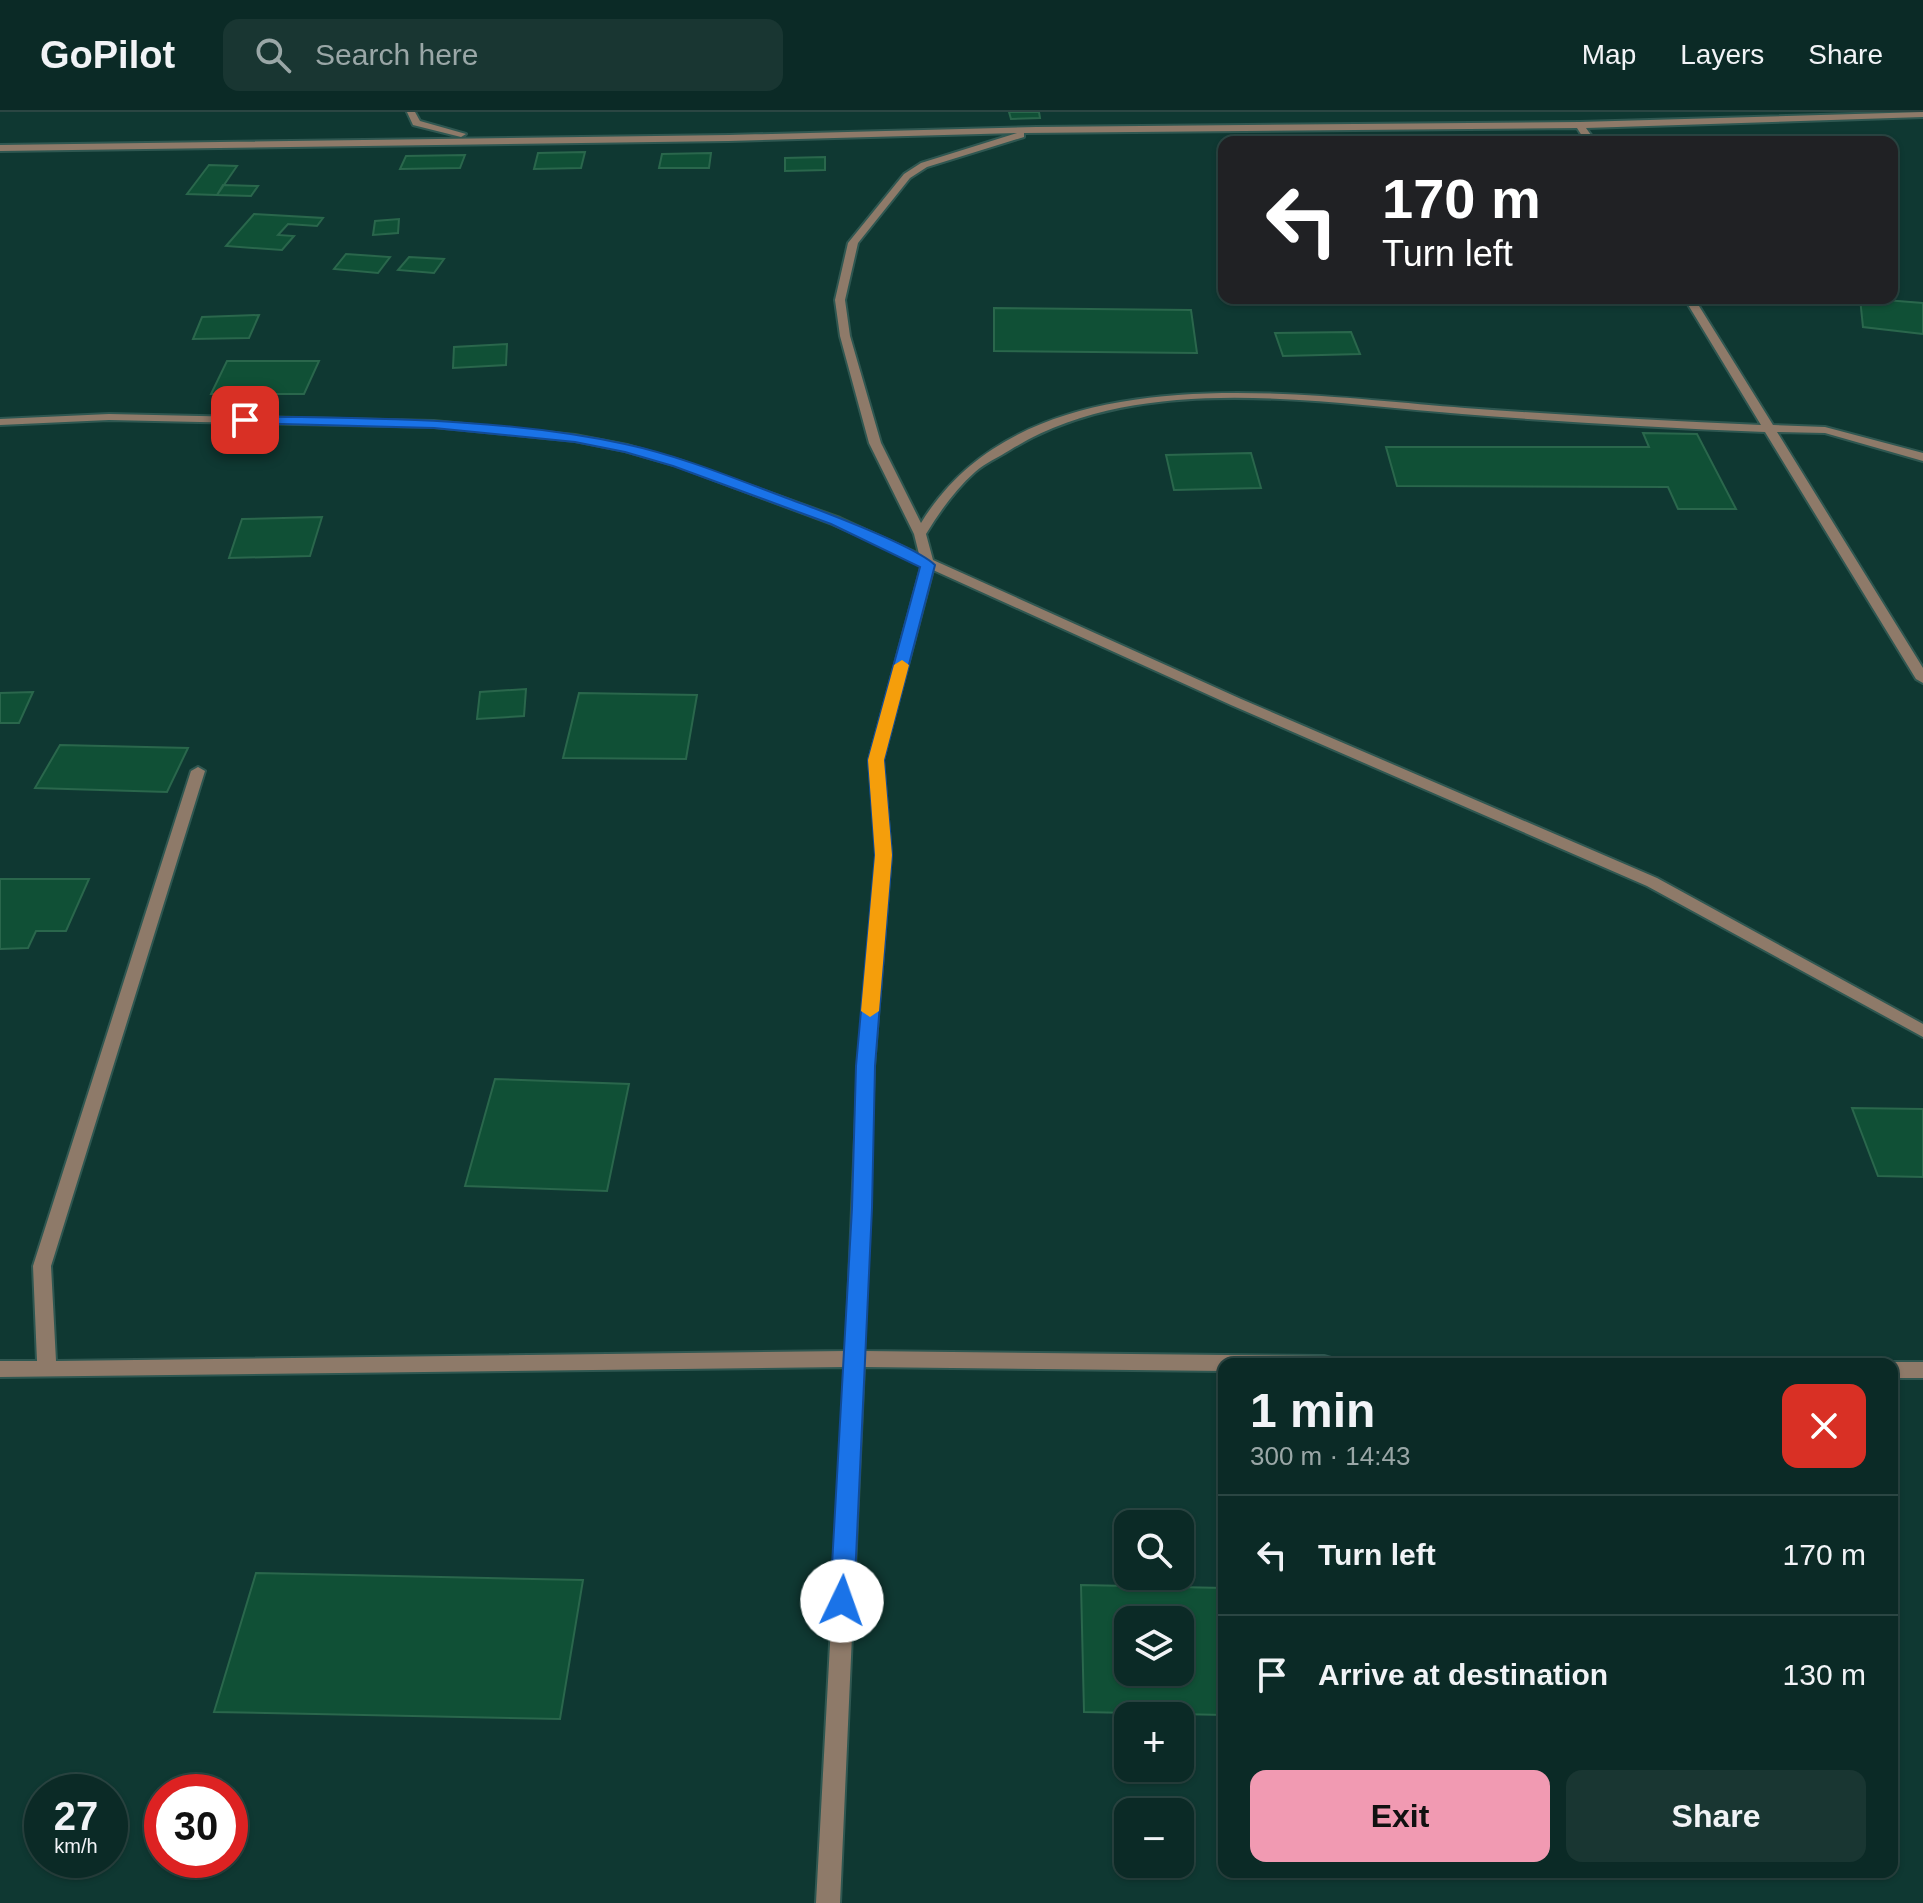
<!DOCTYPE html>
<html lang="en">
<head>
<meta charset="utf-8">
<style>
  :root { --surface:#0b2a26; --page:#193632; --text:#f1f3f6; --muted:#9aa7a7; --line:#2b4643; --accent:#f19ab2 }
  body { margin:0; font-family:Arial,sans-serif; background:var(--page); color:var(--text); height:100vh; display:flex; flex-direction:column; font-size:30px; white-space:nowrap }
  * { box-sizing:border-box; margin:0 }
  p { font-size:26px; color:var(--muted) }
  .icon { flex:none; width:44px; height:44px; fill:none; stroke:currentColor; stroke-width:2; stroke-linecap:round; stroke-linejoin:round }
  .map { position:relative; flex:1; overflow:hidden }
  .drawer { position:absolute; left:1218px; top:1246px; width:680px; height:520px; display:flex; flex-direction:column; background:var(--surface); border-radius:16px; box-shadow:0 2px 6px #0004,0 0 0 2px var(--line) }
  .drawer>* { flex:none }
  .banner { position:absolute; left:1218px; top:24px; width:680px; height:168px; border-radius:16px; box-shadow:0 2px 6px #0004,0 0 0 2px var(--line); background:#202124; color:#fff; overflow:hidden }
  .fabs { position:absolute; left:1114px; top:1398px; display:grid; gap:16px }
  .fabs a { display:grid; place-items:center; width:80px; height:80px; border-radius:16px; background:var(--surface); box-shadow:0 2px 6px #0004,0 0 0 2px var(--line); font-size:40px }
  .speed { position:absolute; left:24px; top:1662px; display:flex; gap:16px; font-size:40px; font-weight:700; text-align:center }
  .speed>* { display:grid; place-content:center; width:104px; height:104px; border-radius:50%; background:var(--surface); box-shadow:0 2px 6px #0004,0 0 0 2px var(--line); line-height:1 }
  .speed small { font-size:20px; font-weight:400 }
  .speed .limit { border:12px solid #d22; background:#fff; color:#111 }
  .pin { position:absolute; display:grid; place-items:center; width:68px; height:68px; color:#fff; margin:-34px; border-radius:16px; box-shadow:0 4px 12px #0006 }
  .me { position:absolute; width:88px; margin:-44px; rotate:3deg; stroke-linejoin:round; filter:drop-shadow(0 0 6px #0008) }
  .turn { display:flex; align-items:center; gap:28px; height:168px; padding:0 32px; font-size:36px }
  .turn .icon { width:104px; height:104px; stroke-width:2.5 }
  .turn b { display:block; font-size:56px; line-height:68px }
  .round { display:grid; place-items:center; flex:none; width:84px; height:84px; border-radius:16px; background:var(--page) }
  .overview { display:flex; align-items:center; justify-content:space-between; height:136px; padding:0 32px }
  h1 { font-size:48px; font-weight:700; line-height:60px }
  .primary-button { display:flex; gap:16px; margin-top:auto; padding:16px 32px }
  .primary-button a { flex:1; height:92px; border-radius:16px; background:var(--accent); color:#111; font-size:32px; font-weight:700; line-height:92px; text-align:center }
  .primary-button a+a { background:var(--page); color:var(--text) }
  ul { padding:0; list-style:none }
  li { display:flex; align-items:center; gap:24px; height:120px; padding:0 32px; border-top:2px solid var(--line) }
  li div { flex:1 }
  li b { display:block; font-size:30px }
  li em { font-style:normal }
  header { display:flex; align-items:center; gap:48px; box-sizing:border-box; height:112px; padding:0 40px; background:var(--surface); border-bottom:2px solid var(--line) }
  header strong { font-size:38px }
  nav { display:flex; gap:44px; margin-inline-start:auto; font-size:28px }
  .search { width:560px; height:72px; background:var(--page); display:flex; align-items:center; gap:20px; box-sizing:border-box; padding:0 28px; border-radius:16px; color:var(--muted); font-size:30px }
  .map>svg:first-child { display:block }
  .building { fill:#105036; stroke:#2a674c; stroke-width:2; fill-rule:evenodd }
  .lines { fill:none; stroke-linecap:round; stroke-linejoin:round }
  .street-casing { stroke:#2f5751; stroke-width:4 }
  .street { fill:#8e7a69; fill-rule:evenodd }
  .route { fill:#1a73e8; stroke:#114b97; stroke-width:2 }
  .slow { fill:#f59e0b }
</style>
</head>
<body>
<header>
<strong>GoPilot</strong>
<div class="search"><svg class="icon" aria-label="search" viewBox="0 0 24 24"><circle cx="10" cy="10" r="6"/><path d="M15 15l6 6"/></svg>Search here</div>
<nav><a>Map</a><a>Layers</a><a>Share</a></nav>
</header>
<div class="map">
<svg width="1923" height="1791" viewBox="0 0 1923 1791">
  <rect width="100%" height="100%" fill="#0f3832"/>
  <path class="building" d="M1009 0H1039L1040 6 1011 7Z
    M585 40 581 56 534 57 538 41Z
    M711 41 709 56H659L662 42Z
    M465 43 460 56 400 57 406 44Z
    M825 45V58L785 59V46Z
    M209 53 237 54 217 83 187 82Z
    M223 73 258 74 251 84 217 83Z
    M254 102 323 106 317 114 288 112 278 123 294 124 282 138 226 134Z
    M399 107 398 121 373 123 375 109Z
    M346 142 390 145 378 161 334 157Z
    M409 145 444 147 434 161 398 158Z
    M1860 186 1923 191V222L1863 215Z
    M994 196 1191 198 1197 241 994 239Z
    M259 203 249 226 193 227 202 205Z
    M1351 220 1360 242 1283 244 1275 221Z
    M507 232 506 253 453 256 454 235Z
    M227 249H319L304 282H211Z
    M1643 321 1697 322 1736 397H1678L1668 375 1397 374 1386 335H1649Z
    M1251 341 1261 376 1174 378 1166 343Z
    M322 405 310 444 229 446 242 407Z
    M526 577 524 604 477 607 480 580Z
    M33 580 19 611H0V581Z
    M579 581 697 583 686 647 563 646Z
    M60 633 188 636 167 680 35 676Z
    M0 767H89L66 819H36L28 836 0 837Z
    M495 967 629 972 607 1079 465 1074Z
    M1852 996 1923 997V1065L1878 1064Z
    M256 1461 583 1468 560 1607 214 1600Z
    M1081 1473 1224 1476V1603L1084 1600ZM1128 1508H1180V1560H1128Z"/>
  <g class="lines">
    <g class="street-casing">
      <path id="street" d="M407 0H415L420 9 466 22 461 25 413 13Z
        M1923 0V5L1586 16 1596 30H1586L1577 16 1024 21V25L927 55 910 66 858 131 845 188 850 224 881 331 921 411C1027 238 1294 283 1465 296 1564 303 1662 309 1761 313L1684 186H1694L1773 313 1825 315 1923 341V349L1825 321 1777 320 1923 556V571L1916 567 1765 320C1664 316 1563 310 1462 302 1318 291 1140 258 1010 338 999 345 985 351 975 360 955 378 940 399 926 422L933 448 1241 587 1657 766 1923 912V925L1647 774 1231 593 933 458 883 648 891 743 874 954 864 1239 1324 1244 1331 1246 1333 1252H1224V1259L864 1255 840 1791H816L845 1255 0 1265V1249H37L33 1154 191 659 198 655 205 659 51 1154 56 1249 846 1239 858 954 877 743 869 648 922 452 832 412 674 353 625 339 575 329 434 315 109 308 0 313V307L109 302 434 309 575 323 627 333 682 349 840 406 919 442 914 422 869 331 840 224 835 188 848 131 904 62 921 51 1017 21 729 29 0 39V33L729 23 1036 15 1580 10Z
        M1892 1250H1923V1266H1892V1252H1887Z"/>
    </g>
    <use href="#street" class="street"/>
  </g>
  <path class="route" d="M245 304C372 307 500 305 625 332 686 345 745 371 803 392 832 403 915 434 935 453L884 648 892 743 875 954 872 1096 854 1489 850 1496 842 1500 833 1496 830 1489 852 1096 856 954 875 743 868 648 920 455 831 412 673 354 625 340 575 330 434 316 240 311 238 308Z"/>
  <path class="slow" d="M902 548 909 553 884 648 892 743 879 899 870 905 861 899 875 743 868 648 894 553Z"/>
</svg>
<div class="fabs">
<a><svg class="icon" aria-label="search" viewBox="0 0 24 24"><circle cx="10" cy="10" r="6"/><path d="M15 15l6 6"/></svg></a>
<a><svg class="icon" aria-label="layers" viewBox="0 0 24 24"><path d="M12 4l9 5-9 5-9-5zM3 14l9 5 9-5"/></svg></a>
<a>+</a>
<a>−</a>
</div>
<div class="speed"><div>27<small>km/h</small></div><div class="limit">30</div></div>
<div class="pin" style="left:245px;top:308px;background:#d93025"><svg class="icon" aria-label="arrive" viewBox="0 0 24 24"><path d="M6 21V4h12l-3 4 3 4H6"/></svg></div>
<svg class="me" style="left:842px;top:1489px" viewBox="-20 -20 40 40"><circle r="19" fill="#fff"/><path d="M0-13L10 11 0 6-10 11z" fill="#1a73e8"/></svg>
<div class="banner">
<div class="turn"><svg class="icon" aria-label="left" viewBox="0 0 24 24"><path d="M17 20v-9H6M10 6l-5 5 5 5"/></svg><div><b>170 m</b>Turn left</div></div>
</div>
<section class="drawer">
<div class="overview"><div><h1>1 min</h1><p>300 m · 14:43</p></div><a class="round" style="background:#d93025;color:#fff"><svg class="icon" aria-label="close" viewBox="0 0 24 24"><path d="M6 6l12 12M18 6L6 18"/></svg></a></div>
<ul>
<li><svg class="icon" aria-label="left" viewBox="0 0 24 24"><path d="M17 20v-9H6M10 6l-5 5 5 5"/></svg><div><b>Turn left</b></div><em>170 m</em></li>
<li><svg class="icon" aria-label="arrive" viewBox="0 0 24 24"><path d="M6 21V4h12l-3 4 3 4H6"/></svg><div><b>Arrive at destination</b></div><em>130 m</em></li>
</ul>
<div class="primary-button"><a>Exit</a><a>Share</a></div>
</section>
</div>
</body>
</html>
